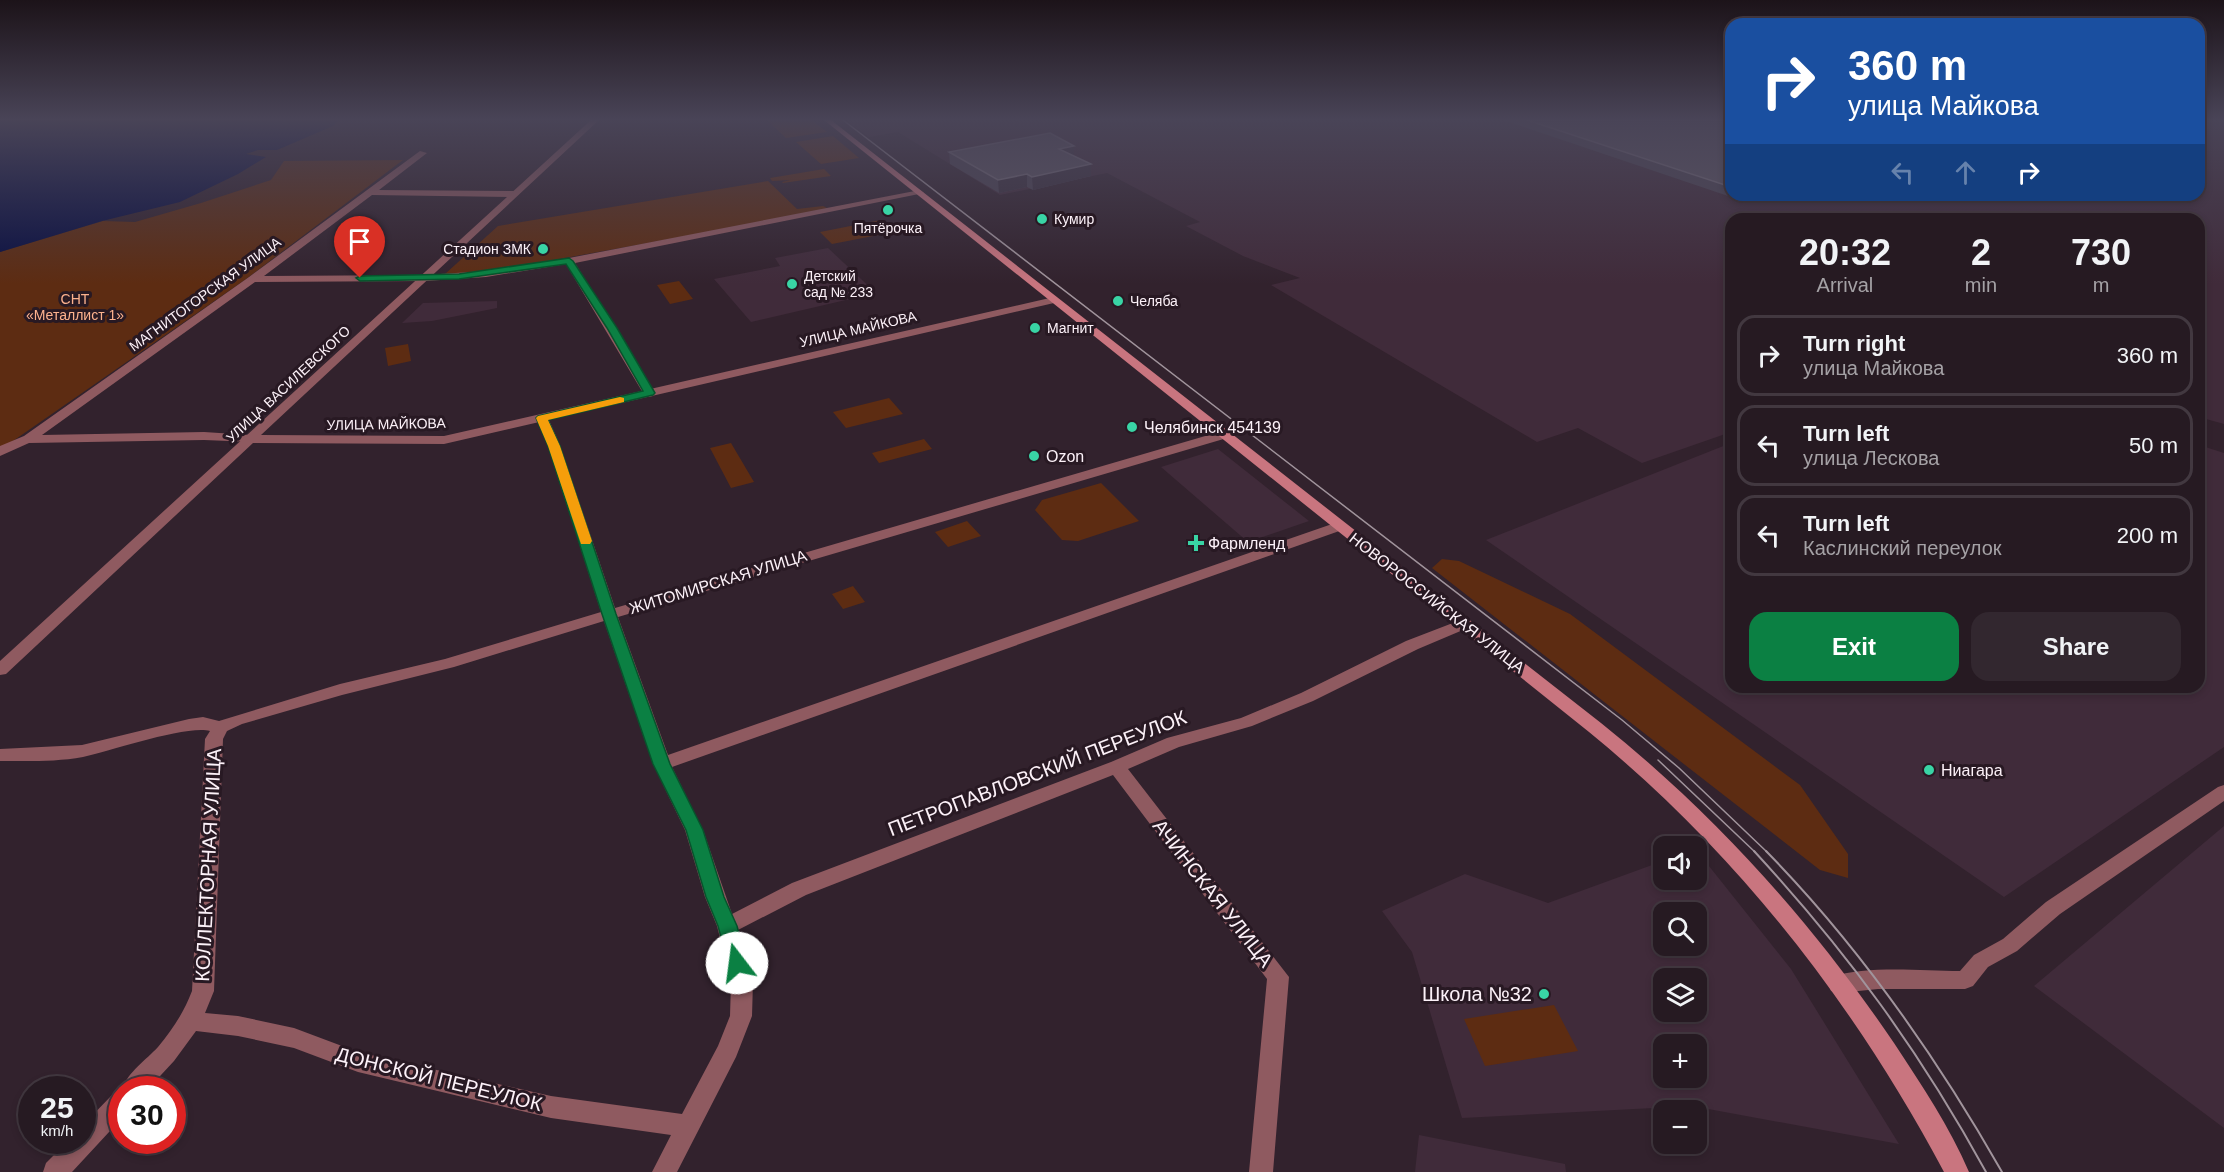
<!DOCTYPE html>
<html lang="en">
<head>
<meta charset="utf-8">
<style>
  :root { --surface:#261a22; --page:#32272f; --text:#f1f3f6; --muted:#a4a1a5; --line:#423840; --accent:#0b8043 }
  body { margin:0; font-family:Helvetica,sans-serif; background:var(--page); color:var(--text); height:100vh; display:flex; flex-direction:column; font-size:22px; white-space:nowrap }
  * { box-sizing:border-box; margin:0 }
  p { font-size:20px; color:var(--muted) }
  .icon { flex:none; width:33px; height:33px; fill:none; stroke:currentColor; stroke-width:2; stroke-linecap:round; stroke-linejoin:round }
  .map { position:relative; flex:1; overflow:hidden }
  .side { position:absolute; left:1725px; top:213px; width:480px; height:480px; display:flex; flex-direction:column; background:var(--surface); border-radius:18px; box-shadow:0 3px 9px #0003,0 0 0 2px var(--line) }
  .side>* { flex:none }
  .hud { position:absolute; left:1725px; top:18px; width:480px; height:183px; border-radius:18px; box-shadow:0 3px 9px #0003,0 0 0 2px var(--line); background:#1a4fa0; color:#fff; overflow:hidden }
  .controls { position:absolute; left:1653px; top:836px; display:grid; gap:12px }
  .controls a { display:grid; place-items:center; width:54px; height:54px; border-radius:12px; background:var(--surface); box-shadow:0 3px 9px #0003,0 0 0 2px var(--line); font-size:30px }
  .speed { position:absolute; left:18px; top:1076px; display:flex; gap:12px; font-size:30px; font-weight:700; text-align:center }
  .speed>* { display:grid; place-content:center; width:78px; height:78px; border-radius:50%; background:var(--surface); box-shadow:0 3px 9px #0003,0 0 0 2px var(--line); line-height:1 }
  .speed small { font-size:15px; font-weight:400 }
  .speed .limit { border:9px solid #d22; background:#fff; color:#111 }
  .pin { position:absolute; display:grid; place-items:center; width:51px; height:51px; color:#fff; margin:-62px -26px; border-radius:50% 50% 50% 0; rotate:-45deg; box-shadow:0 0 6px #0007 }
  .pin .icon { rotate:45deg }
  .me { position:absolute; width:66px; margin:-33px; rotate:345deg; stroke-linejoin:round; filter:drop-shadow(0 0 4px #0008) }
  .turn { display:flex; align-items:center; gap:21px; height:126px; padding:0 24px; font-size:27px }
  .turn .icon { width:78px; height:78px; stroke-width:2.5 }
  .turn b { display:block; font-size:42px; line-height:51px }
  .lanes { display:flex; align-items:center; height:57px; padding:0 24px; background:#0003; justify-content:center; gap:30px; direction:ltr }
  .lanes .off { opacity:.35 }
  .eta { display:flex; justify-content:space-evenly; align-items:center; height:102px; text-align:center }
  .eta b { font-size:36px; font-weight:800; line-height:42px }
  .button { display:flex; gap:12px; margin-top:auto; padding:12px 24px }
  .button a { flex:1; height:69px; border-radius:18px; background:var(--accent); color:#fff; font-size:24px; font-weight:800; line-height:69px; text-align:center }
  .button a+a { background:var(--page); color:var(--text) }
  ul { padding:0; list-style:none }
  li { display:flex; align-items:center; gap:18px; height:81px; margin:0 12px 9px; padding:0 12px; border:3px solid var(--line); border-radius:18px }
  li div { flex:1 }
  li b { display:block; font-size:22px }
  li em { font-style:normal }
  .map>svg:first-child { display:block }
  .built { fill:#402b3a; fill-rule:evenodd }
  .green { fill:#5d2c12 }
  .water { fill:#090f42 }
  .lines { fill:none; stroke-linecap:round; stroke-linejoin:round }
  .minor { fill:#8f5a60; fill-rule:evenodd }
  .tertiary { fill:#8f5a60; fill-rule:evenodd }
  .secondary { fill:#c9757f; fill-rule:evenodd }
  .tram-far1 { stroke:#a1949c; stroke-width:1.5 }
  .tram { stroke:#a1949c; stroke-width:2 }
  .wall { fill:#4b4453 }
  .shaded-wall { fill:#392f3d }
  .building { fill:#5e5765; stroke:#776f7c; stroke-width:1.5 }
  .route { fill:#0b8043; stroke:#07532c; stroke-width:1.5 }
  .slow { fill:#f59e0b }
  .poi-dot { fill:#39d4a5; stroke:#281923; stroke-width:2 }
  .labels { text-anchor:middle; dominant-baseline:central; stroke-width:6; stroke-linejoin:round; paint-order:stroke }
  .far-poi-label { font-size:14px; fill:#fcf1f8; stroke:#281923; text-anchor:start }
  .far-street-label { font-size:14px; fill:#fcf1f8; stroke:#281923 }
  .far-park-label { font-size:14px; fill:#fdb28e; stroke:#281923 }
  .poi-label { font-size:16px; fill:#fcf1f8; stroke:#281923; text-anchor:start }
  .street-label { font-size:16px; fill:#fcf1f8; stroke:#281923 }
  .near-street-label { font-size:20px; fill:#fcf1f8; stroke:#281923 }
  .near-poi-label { font-size:20px; fill:#fcf1f8; stroke:#281923; text-anchor:end }
</style>
</head>
<body>
<div class="map">
<svg width="2224" height="1172" viewBox="0 0 2224 1172">
  <rect width="100%" height="100%" fill="#32222d"/>
  <path class="built" d="M845 120H1731V195H2199V120H2224V424L2199 417V219H1731V432L1642 463 1578 428 1537 442 1271 285 1300 278 1243 256 1186 226 1200 222 1107 173 1000 195 898 132 869 137Z
    M828 248 876 293 751 322 714 279 780 266 775 258Z
    M497 301V308L432 321 402 323 423 303Z
    M1731 443V687H2199V445L2224 453V747L2004 897 1486 540Z
    M1218 449 1309 521 1248 542 1161 467Z
    M2224 826V1128L2034 986Z
    M1697 851 1791 969 1899 1144 1692 1106 1462 1118 1412 952 1382 911 1465 874 1548 903 1663 861 1664 879H1696ZM1664 912H1696V945H1664ZM1664 978H1696V1011H1664ZM1664 1044H1696V1077H1664Z
    M1419 1135 1565 1164 1566 1172H1415Z"/>
  <path class="green" d="M767 120H811L827 132 786 138Z
    M833 136 859 158 821 164 796 142Z
    M403 160 246 279 0 450V252L103 221 135 222 201 203 271 180 284 161Z
    M824 169 831 176 783 183 782 182 790 180 772 181 770 178Z
    M768 181 797 209 823 206 831 210 487 272 445 274 498 226Z
    M881 220 894 232 832 244 820 232Z
    M679 281 693 299 670 304 657 285Z
    M408 344 411 361 388 366 385 348Z
    M889 398 903 414 846 428 833 412Z
    M924 439 932 449 879 463 872 453Z
    M731 443 754 482 731 488 710 448Z
    M1101 483 1139 521 1078 541 1062 540 1035 510 1042 500Z
    M967 521 981 536 948 547 935 532Z
    M1442 559 1459 561 1570 614 1800 785 1848 854V878L1820 870 1432 568Z
    M853 586 865 602 843 609 832 594Z
    M1554 1005 1578 1051 1485 1066 1464 1019Z"/>
  <path class="water" d="M0 120H339L333 126 277 150H258L246 154 266 157 238 174 180 202 102 221 0 252Z"/>
  <g class="lines">
    <path class="minor" d="M420 151 427 153 379 190 515 191 519 194 515 197 372 195 264 276 425 275 486 271 569 258 920 190 924 193 575 263 655 393 653 396 649 397 643 393 566 264 486 277 425 281 255 282 42 435 204 432 250 435 256 439 254 442 204 440 29 443 0 456V446L24 436 249 277Z
      M542 414 548 418 560 445 615 608 1219 432H1227L1229 435 1227 438 618 617 668 755 1335 523 1340 522 1347 526 1345 529 672 767 703 830 732 914 792 883 1111 762 1167 738 1241 718 1301 693 1406 641 1458 621H1470L1472 624 1470 627 1418 649 1313 701 1252 726 1179 747 1128 769 1289 977 1273 1172H1249L1267 979 1113 775 806 895 738 930 753 982 752 1016 736 1057 677 1172H652L671 1135 551 1118 358 1072 294 1048 238 1036 196 1031 174 1061 148 1089H122C128 1072 146 1060 158 1047 173 1029 184 1012 192 991L205 739 210 731C186 725 111 751 83 757 56 762 27 761 0 761V749L82 745 189 719 203 717 219 721 340 684 445 659 601 612 548 445 536 418ZM604 621 653 764 685 830 705 897 717 926 731 982 730 1016 718 1046 682 1114 551 1096 358 1052 294 1028 238 1016 205 1013 214 991 223 739 227 731 242 724 342 695 454 667Z
      M2224 785V801L2060 914 2017 951 1988 967 1973 986 1965 989H1878L1839 993 1831 991 1828 984 1831 977C1868 965 1921 971 1960 971L1974 955 2003 939 2046 902 2218 787Z
      M122 1090V1118L72 1172H43L46 1163 69 1140H82V1126L114 1093Z"/>
    <path class="tertiary" d="M591 120H599L261 435 444 436 1054 297 1059 300 1054 303 444 444 253 443 6 674 0 675V661Z"/>
    <path class="secondary" d="M824 120H831L1601 723C1715 814 1812 922 1894 1043 1921 1084 1950 1127 1969 1172H1944C1854 1003 1737 853 1589 732Z"/>
    <path class="tram-far1" d="M843 120 1622 720 1679 768 1767 852
      M1658 760 1755 852"/>
    <path class="tram" d="M1754 851C1848 953 1919 1050 1986 1172
      M1766 851C1860 947 1936 1056 2002 1172"/>
  </g>
  <path class="wall" d="M1503 120H1731V195H1738L1731 197Z
    M1074 146V156L1091 176 1033 190 1027 187 999 193 950 164 949 152Z"/>
  <path class="shaded-wall" d="M1074 146V158L1059 149Z
    M1091 164V176L1033 190 1032 177Z
    M1027 174V187L999 193 998 180Z"/>
  <path class="building" d="M1527 120H1731V187Z
    M1050 133 1074 146 1059 149 1091 164 1032 177 1027 174 998 180 949 152Z"/>
  <linearGradient id="sky" x2="0" y2="1"><stop stop-color="#1c1319"/><stop offset="0.42" stop-color="#494457"/><stop offset="1" stop-color="#494457" stop-opacity="0"/></linearGradient>
  <rect width="2224" height="284" fill="url(#sky)"/>
  <path class="route" d="M569 258 573 261 617 328 655 393 653 395 548 420 560 446 616 614 670 764 703 830 724 897 737 926 747 963 744 969 737 971 730 969 728 963 718 926 706 897 686 830 653 764 602 614 548 446 536 418 538 416 643 391 607 328 566 264 459 279 360 281 356 278 360 276 459 274Z"/>
  <path class="slow" d="M620 397 624 398V402L548 420 560 446 592 541 590 544H581L548 446 536 418 538 416Z"/>
  <g class="poi-dot">
    <circle cx="888" cy="210" r="6"/>
    <circle cx="1042" cy="219" r="6"/>
    <circle cx="543" cy="249" r="6"/>
    <circle cx="792" cy="284" r="6"/>
    <circle cx="1118" cy="301" r="6"/>
    <circle cx="1035" cy="328" r="6"/>
    <circle cx="1132" cy="427" r="6"/>
    <circle cx="1034" cy="456" r="6"/>
    <path d="M1193 534h6v6h6v6h-6v6h-6v-6h-6v-6h6z"/>
    <circle cx="1929" cy="770" r="6"/>
    <circle cx="1544" cy="994" r="6"/>
  </g>
  <g class="labels">
    <g class="far-poi-label">
      <text x="1054" y="219">Кумир</text>
      <text x="888" y="228" text-anchor="middle">Пятёрочка</text>
      <text x="531" y="249" text-anchor="end">Стадион ЗМК</text>
      <text x="804" y="276">Детский<tspan x="804" dy="16">сад № 233</tspan></text>
      <text x="1130" y="301">Челяба</text>
      <text x="1047" y="328">Магнит</text>
    </g>
    <g class="far-street-label">
      <text transform="translate(205 294) rotate(-36)">МАГНИТОГОРСКАЯ УЛИЦА</text>
      <text transform="translate(858 329) rotate(-13)">УЛИЦА МАЙКОВА</text>
      <text transform="translate(288 384) rotate(-43)">УЛИЦА ВАСИЛЕВСКОГО</text>
      <text transform="translate(386 424) rotate(-1)">УЛИЦА МАЙКОВА</text>
    </g>
    <g class="far-park-label">
      <text x="75" y="299">СНТ<tspan x="75" dy="16">«Металлист 1»</tspan></text>
    </g>
    <g class="poi-label">
      <text x="1144" y="427">Челябинск 454139</text>
      <text x="1046" y="456">Ozon</text>
      <text x="1208" y="543">Фармленд</text>
      <text x="1941" y="770">Ниагара</text>
    </g>
    <g class="street-label">
      <text transform="translate(718 582) rotate(-17)">ЖИТОМИРСКАЯ УЛИЦА</text>
      <text transform="translate(1437 603) rotate(38)">НОВОРОССИЙСКАЯ УЛИЦА</text>
    </g>
    <g class="near-street-label">
      <text transform="translate(1037 773) rotate(-21)">ПЕТРОПАВЛОВСКИЙ ПЕРЕУЛОК</text>
      <text transform="translate(208 865) rotate(-87)">КОЛЛЕКТОРНАЯ УЛИЦА</text>
      <text transform="translate(1213 893) rotate(52)">АЧИНСКАЯ УЛИЦА</text>
      <text transform="translate(439 1079) rotate(14)">ДОНСКОЙ ПЕРЕУЛОК</text>
    </g>
    <g class="near-poi-label">
      <text x="1532" y="994">Школа №32</text>
    </g>
  </g>
</svg>
<div class="controls">
<a><svg class="icon" aria-label="sound" viewBox="0 0 24 24"><path d="M4 9h4l5-4v14l-5-4H4zM17 9q2 3 0 6"/></svg></a>
<a><svg class="icon" aria-label="search" viewBox="0 0 24 24"><circle cx="10" cy="10" r="6"/><path d="M15 15l6 6"/></svg></a>
<a><svg class="icon" aria-label="layers" viewBox="0 0 24 24"><path d="M12 4l9 5-9 5-9-5zM3 14l9 5 9-5"/></svg></a>
<a>+</a>
<a>−</a>
</div>
<div class="speed"><div>25<small>km/h</small></div><div class="limit">30</div></div>
<div class="pin" style="left:360px;top:278px;background:#d93025"><svg class="icon" aria-label="arrive" viewBox="0 0 24 24"><path d="M6 21V4h12l-3 4 3 4H6"/></svg></div>
<svg class="me" style="left:737px;top:963px" viewBox="-20 -20 40 40"><circle r="19" fill="#fff"/><path d="M0-13L10 11 0 6-10 11z" fill="#0b8043"/></svg>
<div class="hud">
<div class="turn"><svg class="icon" aria-label="right" viewBox="0 0 24 24"><path d="M7 20v-9h11M14 6l5 5-5 5"/></svg><div><b>360 m</b>улица Майкова</div></div>
<div class="lanes"><svg class="icon off" aria-label="left" viewBox="0 0 24 24"><path d="M17 20v-9H6M10 6l-5 5 5 5"/></svg><svg class="icon off" aria-label="ahead" viewBox="0 0 24 24"><path d="M12 20V5M6 11l6-6 6 6"/></svg><svg class="icon" aria-label="right" viewBox="0 0 24 24"><path d="M7 20v-9h11M14 6l5 5-5 5"/></svg></div>
</div>
<section class="side">
<div class="eta">
<div><b>20:32</b><p>Arrival</p></div>
<div><b>2</b><p>min</p></div>
<div><b>730</b><p>m</p></div>
</div>
<ul>
<li><svg class="icon" aria-label="right" viewBox="0 0 24 24"><path d="M7 20v-9h11M14 6l5 5-5 5"/></svg><div><b>Turn right</b><p>улица Майкова</p></div><em>360 m</em></li>
<li><svg class="icon" aria-label="left" viewBox="0 0 24 24"><path d="M17 20v-9H6M10 6l-5 5 5 5"/></svg><div><b>Turn left</b><p>улица Лескова</p></div><em>50 m</em></li>
<li><svg class="icon" aria-label="left" viewBox="0 0 24 24"><path d="M17 20v-9H6M10 6l-5 5 5 5"/></svg><div><b>Turn left</b><p>Каслинский переулок</p></div><em>200 m</em></li>
</ul>
<div class="button"><a>Exit</a><a>Share</a></div>
</section>
</div>
</body>
</html>
